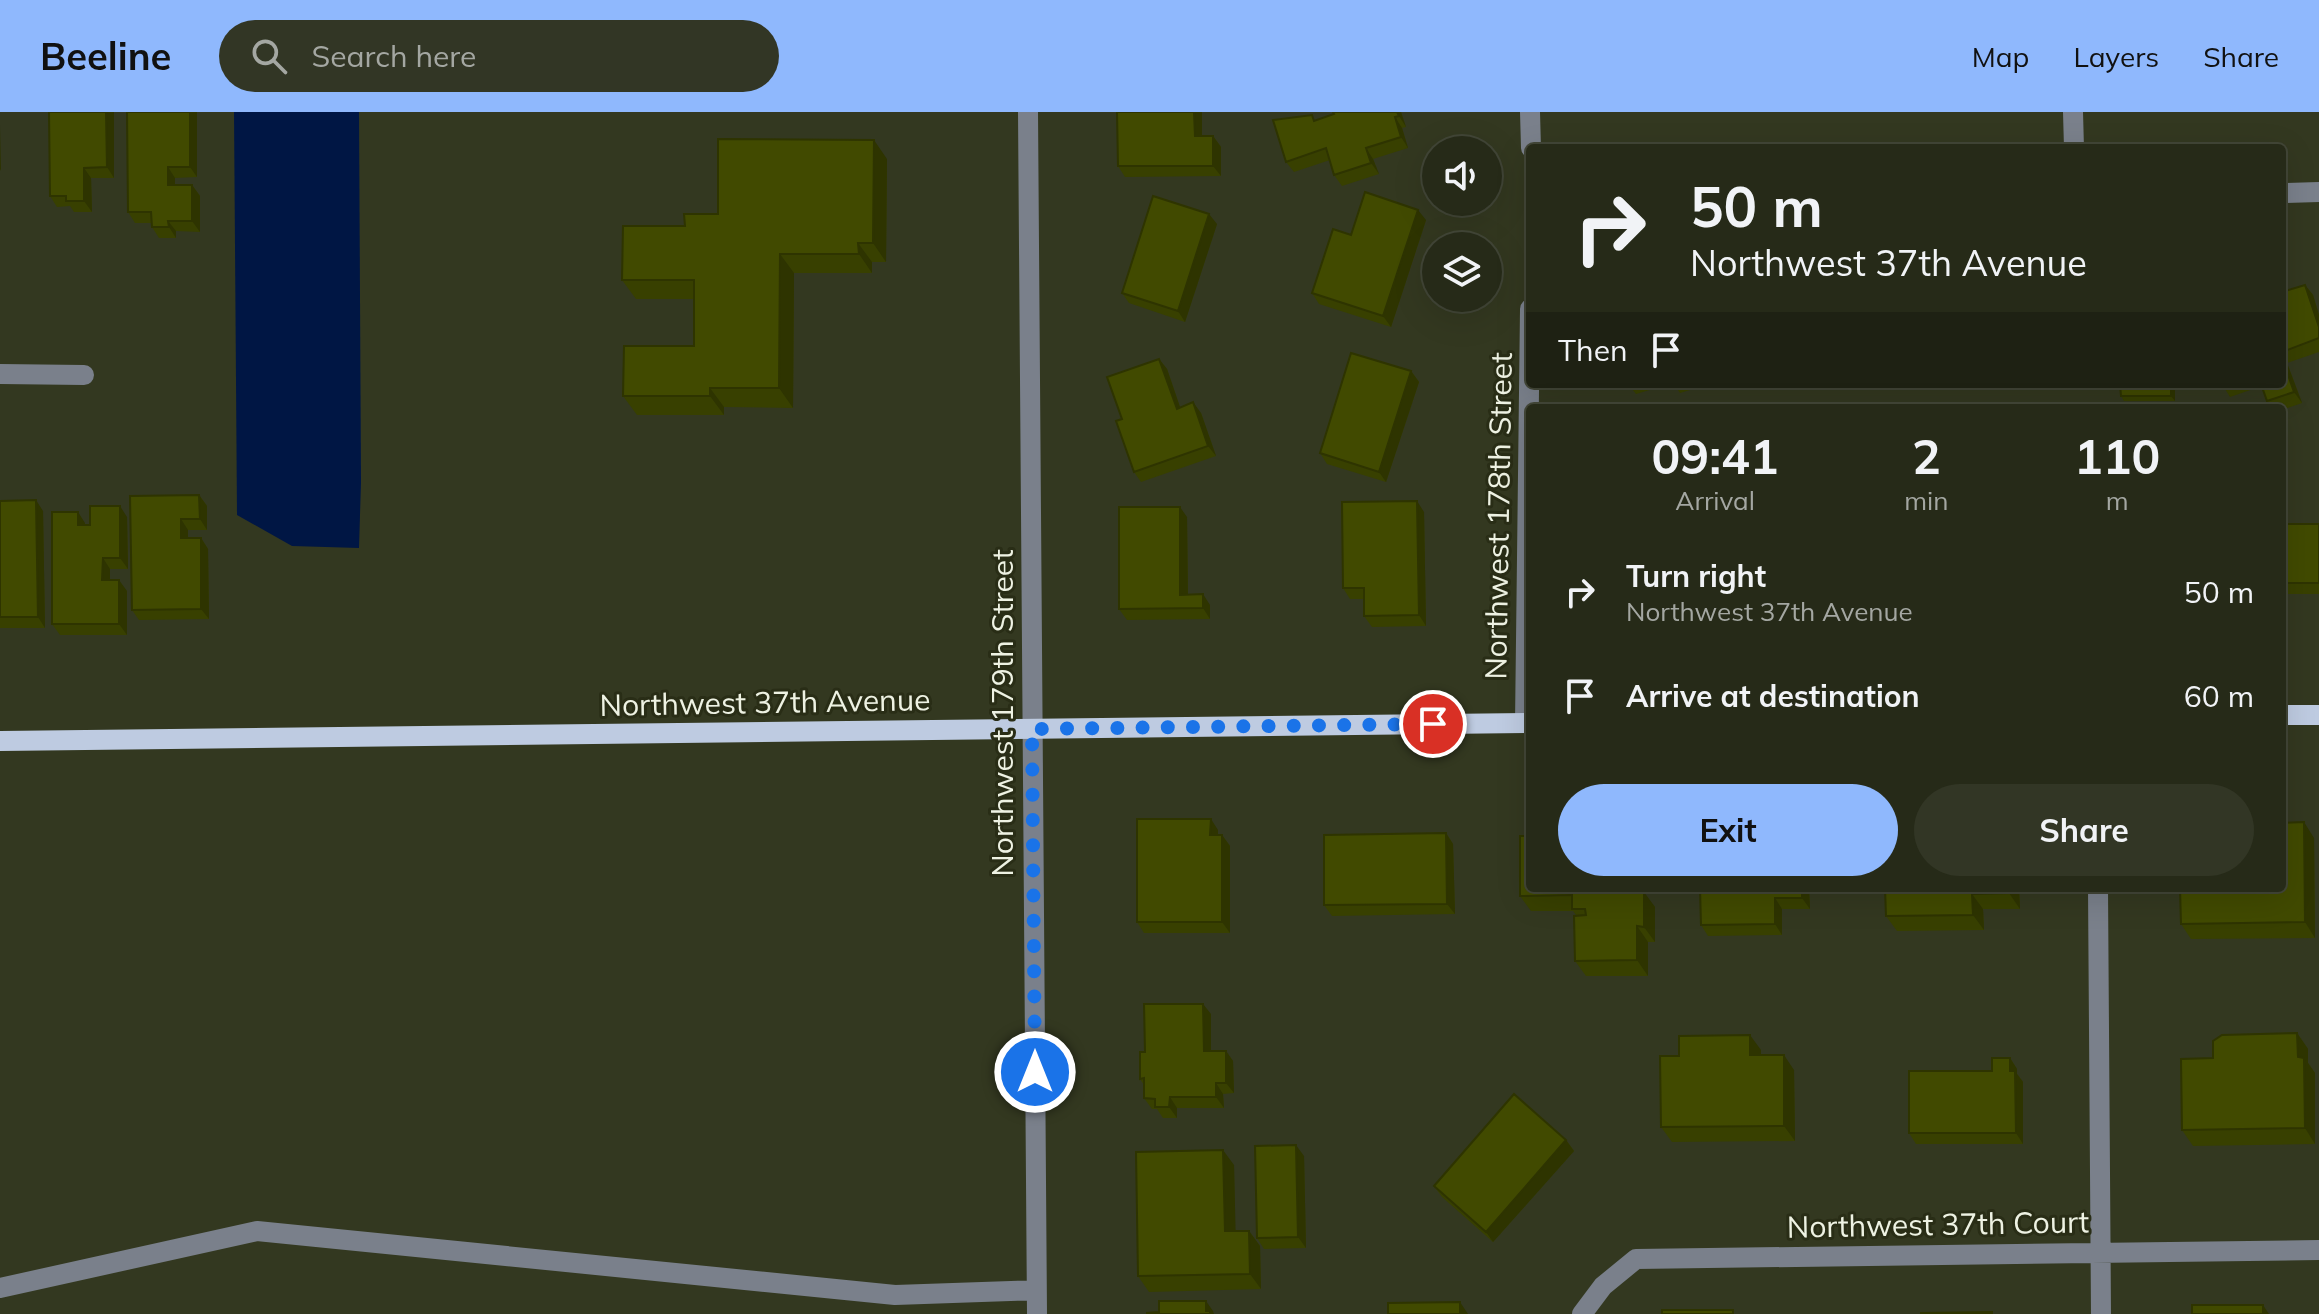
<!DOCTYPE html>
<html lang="en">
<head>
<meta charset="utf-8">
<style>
  :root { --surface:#262a18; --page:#323625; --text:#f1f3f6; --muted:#a4a7a2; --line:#424637; --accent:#8fb8fd }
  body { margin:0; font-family:Mulish,sans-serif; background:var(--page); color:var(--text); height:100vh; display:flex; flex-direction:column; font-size:30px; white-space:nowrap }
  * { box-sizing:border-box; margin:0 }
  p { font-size:26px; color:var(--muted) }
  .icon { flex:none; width:44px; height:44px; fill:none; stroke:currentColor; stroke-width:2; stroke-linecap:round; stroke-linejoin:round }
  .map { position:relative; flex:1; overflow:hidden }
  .drawer { position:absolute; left:1526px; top:292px; width:760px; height:488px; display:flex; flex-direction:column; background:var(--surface); border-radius:8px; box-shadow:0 8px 32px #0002,0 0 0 2px var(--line) }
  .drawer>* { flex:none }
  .top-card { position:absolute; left:1526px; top:32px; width:760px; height:244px; border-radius:8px; box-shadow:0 8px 32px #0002,0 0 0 2px var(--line); background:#262a18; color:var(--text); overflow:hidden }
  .tools { position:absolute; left:1422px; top:24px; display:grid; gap:16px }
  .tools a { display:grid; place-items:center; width:80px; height:80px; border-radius:50%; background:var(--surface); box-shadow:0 8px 32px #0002,0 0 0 2px var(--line); font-size:40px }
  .pin { position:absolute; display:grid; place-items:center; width:68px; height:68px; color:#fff; margin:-34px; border:4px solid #fff; border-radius:50%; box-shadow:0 2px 8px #0007 }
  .me { position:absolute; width:88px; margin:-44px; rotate:0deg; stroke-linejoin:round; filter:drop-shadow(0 0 6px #0008) }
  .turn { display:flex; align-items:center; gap:28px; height:168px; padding:0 32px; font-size:36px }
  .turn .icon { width:104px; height:104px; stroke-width:2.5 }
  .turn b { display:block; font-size:56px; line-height:68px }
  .then { display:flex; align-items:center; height:76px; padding:0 32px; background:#0003; gap:16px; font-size:30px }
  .eta { display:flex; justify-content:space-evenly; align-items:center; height:136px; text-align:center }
  .eta b { font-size:48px; font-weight:700; line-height:56px }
  .cta { display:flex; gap:16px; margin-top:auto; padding:16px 32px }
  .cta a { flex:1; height:92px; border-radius:48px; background:var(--accent); color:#111; font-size:32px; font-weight:700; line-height:92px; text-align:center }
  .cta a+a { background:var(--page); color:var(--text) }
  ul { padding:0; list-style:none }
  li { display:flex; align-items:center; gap:24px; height:104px; padding:0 32px }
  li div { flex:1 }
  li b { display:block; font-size:30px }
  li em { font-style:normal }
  header { display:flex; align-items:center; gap:48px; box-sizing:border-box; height:112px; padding:0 40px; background:var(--accent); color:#111 }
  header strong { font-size:38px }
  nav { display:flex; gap:44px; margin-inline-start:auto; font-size:28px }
  .search { width:560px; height:72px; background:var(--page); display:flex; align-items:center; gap:20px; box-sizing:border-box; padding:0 28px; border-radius:44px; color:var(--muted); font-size:30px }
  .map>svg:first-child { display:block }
  .water { fill:#001644 }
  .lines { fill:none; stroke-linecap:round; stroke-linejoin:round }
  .minor { stroke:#7a808b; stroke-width:20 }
  .major { stroke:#becbe1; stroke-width:20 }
  .wall { fill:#384000 }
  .shaded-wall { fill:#2e3400 }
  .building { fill:#414a00; stroke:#2e3400; stroke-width:2 }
  .route { stroke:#1a73e8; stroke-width:14; stroke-dasharray:0 25.2 }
  .labels { text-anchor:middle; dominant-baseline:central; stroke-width:6; stroke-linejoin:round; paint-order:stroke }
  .street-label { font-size:30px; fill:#eef2e3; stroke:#292d16 }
</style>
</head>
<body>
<header>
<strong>Beeline</strong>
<div class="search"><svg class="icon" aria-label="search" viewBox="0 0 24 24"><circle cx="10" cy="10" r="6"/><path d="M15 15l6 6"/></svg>Search here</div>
<nav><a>Map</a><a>Layers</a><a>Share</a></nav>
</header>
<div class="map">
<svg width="2319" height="1202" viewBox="0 0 2319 1202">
  <rect width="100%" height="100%" fill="#333820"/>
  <path class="water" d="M234 0H359L361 370 359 436 292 434 237 403Z"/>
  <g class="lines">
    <path class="minor" d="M1028 0 1037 1202
      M1530 0 1531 36
      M2073 0 2074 36
      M2282 81 2319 80
      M0 262 84 263
      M1525 611 1530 197
      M2098 776 2101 1202
      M0 1176 257 1119 895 1183 1036 1178
      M1582 1202 1603 1174 1636 1147 2319 1138"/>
    <path class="major" d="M2282 603H2319
      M0 629 1530 611"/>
  </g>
  <path class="wall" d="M49 0H114V66H91L92 100H74L70 94 57 95 50 84Z
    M197 0V65L175 66V73H192L200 84V120L176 119V126H159L152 115V111H135L128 100Z
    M1202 0V24H1213L1221 35V64L1125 65 1118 54Z
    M1401 0 1406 15 1402 16 1408 36 1373 47 1379 62 1342 74 1334 63 1330 48 1294 60 1286 50 1316 8Z
    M887 47 886 150H872V161H794L793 296 724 295V303H637L623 284 694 234V187H636L622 168 685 114Z
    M1426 108 1391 215 1319 192 1312 181 1351 123Z
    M1217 112 1185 210 1129 191 1122 181Z
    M2305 173 2313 183 2319 203V240L2287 251 2302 291 2282 298V296H2272L2267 289 2262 274 2230 285 2222 272H2282V180Z
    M1159 247 1167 257 1180 295 1201 301 1216 344 1141 370 1134 360 1122 307Z
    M1411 259 1419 270 1386 370 1327 352 1320 341Z
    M1628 272H1670L1636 282Z
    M1674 272H1710L1680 281Z
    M2175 272V289H2124L2121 284Z
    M199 383 207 394V418H188V426H201L208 437 209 507 139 508 132 498 130 384Z
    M0 389 43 399 45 516H0Z
    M1424 400 1426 514 1372 515 1364 504V487H1350L1343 476Z
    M127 405 128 457H110V468L127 479V523H60L52 512 85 411V413H90Z
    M1187 405 1188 483 1210 493V507L1127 508 1119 497Z
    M2282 412H2319V482H2282Z
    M1218 718V723H1222L1230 734V821H1144L1137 810Z
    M1446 721 1453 732 1455 802 1332 804 1324 793Z
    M2314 726 2315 826 2191 827 2181 812Z
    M1700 776H1809L1810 797H1782V823L1708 824 1701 813Z
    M1885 776H2019L2020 797H1983L1984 818 1897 819 1886 804Z
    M1641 780 1655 795V830H1648V864H1586L1575 849 1576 803 1573 799H1531L1520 784Z
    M1211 902V939H1226L1233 949 1234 981 1223 982 1224 996H1177V1006H1163L1157 997H1152L1144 986V973L1140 967 1145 940Z
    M2297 921 2308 937V951L2315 961V1032L2193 1034 2182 1018 2213 946Z
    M1761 938V943L1794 958 1795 1029 1672 1030 1661 1015 1679 944Z
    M2010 946 2017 957V962L2023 970V1032H1916L1909 1021Z
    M1566 1028 1574 1039 1493 1130 1442 1085 1434 1074Z
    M1304 1044 1306 1136 1264 1137 1257 1126Z
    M1234 1053 1235 1119H1249L1260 1134 1261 1177 1149 1180 1138 1164Z"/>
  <path class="shaded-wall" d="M106 0H114V66L107 55Z
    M190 0H197V65L190 55Z
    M1194 0H1202V35L1195 24Z
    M1397 0H1401L1406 15 1399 4Z
    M1395 5 1402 16 1408 36 1401 25Z
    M0 13 1 59 0 57Z
    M1213 24 1221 35V64L1213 54Z
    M874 28 887 47 886 150 873 131Z
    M1366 36 1373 47 1379 62 1371 51Z
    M168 55 175 66V84L168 73Z
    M84 56 91 66 92 100 84 89Z
    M192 73 200 84V120L192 109Z
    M1418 98 1426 108 1391 215 1383 204Z
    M1209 102 1217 112 1185 210 1178 199Z
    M168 109 176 119V126L169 115Z
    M858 131 872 150V161L859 142Z
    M780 142 794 161 793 296 779 276Z
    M2305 173 2313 183 2319 203V215Z
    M2282 243 2287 251 2302 291 2294 280Z
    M1159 247 1167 257 1184 307 1177 297Z
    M1411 259 1419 270 1386 370 1379 360Z
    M2171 272H2175V289L2171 284Z
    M710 276 724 295V303L710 284Z
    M1193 290 1201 301 1216 344 1208 334Z
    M199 383 207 394V418L200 407Z
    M36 388 43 399 45 516 38 505Z
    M1417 389 1424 400 1426 514 1419 503Z
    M120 394 127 405 128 457 120 446Z
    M1180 395 1187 405 1188 494 1180 483Z
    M78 400 85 411V424L78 413Z
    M181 407 188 418V437L181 426Z
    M201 426 208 437 209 507 201 497Z
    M103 446 110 457V479L102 468Z
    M119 468 127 479V523L119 512Z
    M1203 482 1210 493V507L1203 496Z
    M1211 707 1218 718V733L1210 723Z
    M2304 710 2314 726 2315 826 2305 810Z
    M1446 721 1453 732 1455 802 1447 792Z
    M1222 723 1230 734V821L1222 810Z
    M1630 776H1641V795L1630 780Z
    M1802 776H1809L1810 797 1802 786Z
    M2009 776H2019L2020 797 2009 781Z
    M1644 780 1655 795V830L1644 815Z
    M1972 782 1983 797 1984 818 1973 803Z
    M1775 786 1782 797V823L1775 812Z
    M1637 814 1648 830V864L1637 848Z
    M1203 892 1211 902V950L1204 939Z
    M2297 921 2308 937V951L2315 961V1032L2305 1016 2298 945Z
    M1750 923 1761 938V958L1750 943Z
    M1226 939 1233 949 1234 981 1226 971Z
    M1784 943 1794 958 1795 1029 1784 1014Z
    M2010 946 2017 957V962L2023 970V1032L2016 1021Z
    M1216 971 1223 982 1224 996 1216 985Z
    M1170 985 1177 996V1006L1169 995Z
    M1566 1028 1574 1039 1493 1130 1486 1120Z
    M1296 1033 1304 1044 1306 1136 1298 1125Z
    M1223 1038 1234 1053 1236 1135 1225 1119Z
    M1249 1119 1260 1134 1261 1177 1250 1162Z
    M1206 1189 1213 1199 1214 1202H1208L1206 1199Z
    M1460 1190 1468 1202H1460Z
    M2263 1193 2269 1202H2263Z"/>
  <path class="building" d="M49 0H106L107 55 84 56V89H66V84H50Z
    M127 0H190V55H168V73H192V109H168L169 115H152L151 100H128Z
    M1117 0H1194L1195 24H1213V54H1118Z
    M1333 0H1397L1399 4 1395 5 1401 25 1366 36 1371 51 1334 63 1326 36 1286 50 1273 8 1312 3 1314 9 1334 2Z
    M718 27 874 28 873 131H858L859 142H780L779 276H710V284H623L624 234H694V168H622L623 114H685L684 102H718Z
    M1365 80 1418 98 1383 204 1312 181 1333 117 1351 123Z
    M1153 84 1209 102 1178 199 1122 181Z
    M2305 173 2319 215V226L2282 240V180Z
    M1351 241 1411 259 1379 360 1320 341Z
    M2282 246 2294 280 2267 289 2261 272H2282Z
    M1159 247 1177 297 1193 290 1208 334 1134 360 1116 309 1122 307 1107 265Z
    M2120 272H2171V284H2121Z
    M199 383 200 407H181V426H201V497L132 498 130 384Z
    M36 388 38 505H0V389Z
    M1417 389 1419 503 1364 504V476H1343L1342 390Z
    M90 394H120V446H103L102 468H119V512H52V400H78V413H90Z
    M1119 395H1180V483L1203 482V496L1119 497Z
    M2282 412H2319V471H2282Z
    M1137 707H1211L1210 723H1222V810H1137Z
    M2304 710 2305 810 2181 812 2180 776H2282V711Z
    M1446 721 1447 792 1324 793V723Z
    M1520 724H1530V776H1630V780H1644V815L1637 814V848L1575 849 1574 804 1586 803 1585 797H1572V783L1520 784Z
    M1700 776H1802V786H1775V812L1701 813Z
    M1885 776H2009V781L1972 782 1973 803 1886 804Z
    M1144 892H1203L1204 939H1226V971H1216V985H1170L1169 995H1155V987L1144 986V966L1140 967V940H1145Z
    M2297 921 2298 945 2304 946 2305 1016 2182 1018 2181 947 2213 946V929L2222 923Z
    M1750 923V943H1784V1014L1661 1015 1660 944H1679V924Z
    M1992 946H2010V959H2015L2016 1021H1909V959H1992Z
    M1514 982 1566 1028 1486 1120 1434 1074Z
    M1296 1033 1298 1125 1257 1126 1255 1034Z
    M1223 1038 1225 1119H1249L1250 1162 1138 1164 1136 1040Z
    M1159 1189H1206V1199H1210V1202H1147V1201L1159 1200Z
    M1460 1190V1202H1388V1191Z
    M2192 1193H2263V1202H2192Z
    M1662 1198H1733V1202H1662Z
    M1992 1200V1202H1921V1201Z"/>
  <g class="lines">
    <path class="route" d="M1035 960 1032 617 1433 612"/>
  </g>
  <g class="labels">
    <g class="street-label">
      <text transform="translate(1498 404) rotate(-89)">Northwest 178th Street</text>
      <text transform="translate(765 590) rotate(-1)">Northwest 37th Avenue</text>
      <text transform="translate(1002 601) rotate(-90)">Northwest 179th Street</text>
      <text transform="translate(1938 1112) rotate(-1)">Northwest 37th Court</text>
    </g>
  </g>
</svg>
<div class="tools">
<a><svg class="icon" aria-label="sound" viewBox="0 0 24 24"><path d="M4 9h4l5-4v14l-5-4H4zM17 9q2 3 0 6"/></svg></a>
<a><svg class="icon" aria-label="layers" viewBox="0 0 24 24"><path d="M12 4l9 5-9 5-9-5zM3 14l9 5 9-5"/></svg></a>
</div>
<div class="pin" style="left:1433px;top:612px;background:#d93025"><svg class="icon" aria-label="arrive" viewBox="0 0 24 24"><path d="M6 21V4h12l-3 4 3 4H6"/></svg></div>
<svg class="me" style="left:1035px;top:960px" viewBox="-20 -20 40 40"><circle r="17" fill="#1a73e8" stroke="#fff" stroke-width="3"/><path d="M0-11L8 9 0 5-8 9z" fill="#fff"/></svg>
<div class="top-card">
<div class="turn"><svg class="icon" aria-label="right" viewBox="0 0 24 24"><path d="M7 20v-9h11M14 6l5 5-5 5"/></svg><div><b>50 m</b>Northwest 37th Avenue</div></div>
<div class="then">Then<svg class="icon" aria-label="arrive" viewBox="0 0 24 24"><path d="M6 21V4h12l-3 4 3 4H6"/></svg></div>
</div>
<section class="drawer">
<div class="eta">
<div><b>09:41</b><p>Arrival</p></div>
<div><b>2</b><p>min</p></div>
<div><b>110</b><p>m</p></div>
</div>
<ul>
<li><svg class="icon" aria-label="right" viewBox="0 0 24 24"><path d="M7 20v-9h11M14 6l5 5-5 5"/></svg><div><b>Turn right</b><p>Northwest 37th Avenue</p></div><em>50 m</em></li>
<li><svg class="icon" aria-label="arrive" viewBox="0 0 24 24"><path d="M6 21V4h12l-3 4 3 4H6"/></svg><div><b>Arrive at destination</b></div><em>60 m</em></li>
</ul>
<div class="cta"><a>Exit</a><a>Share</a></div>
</section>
</div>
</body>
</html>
